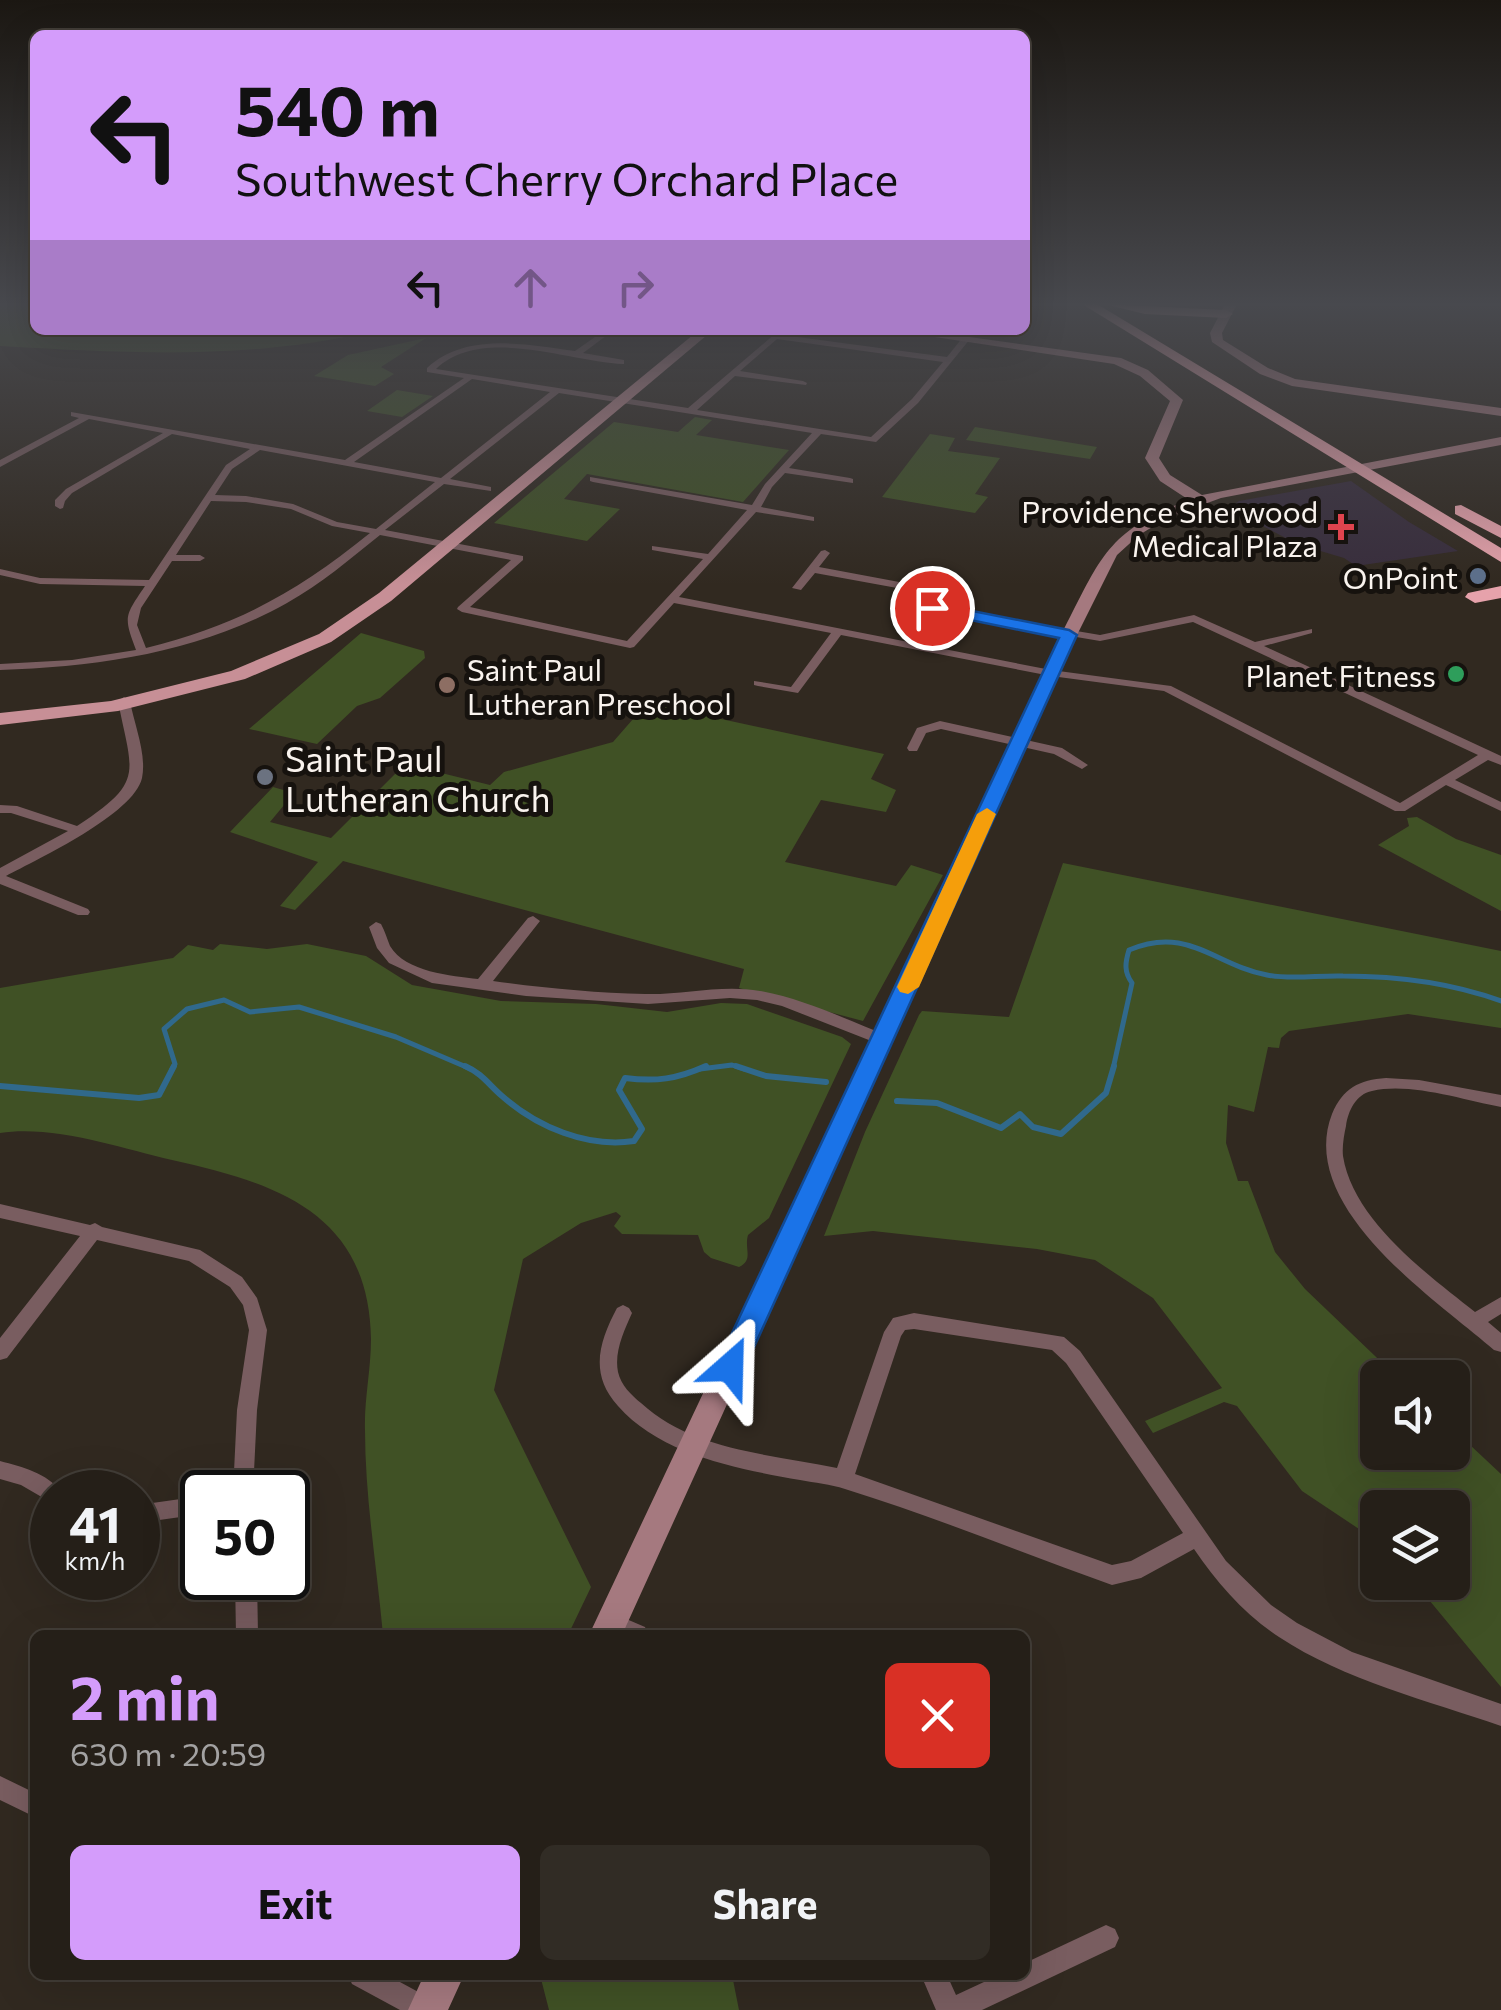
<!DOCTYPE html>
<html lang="en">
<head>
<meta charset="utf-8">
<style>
  :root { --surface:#251f18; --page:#312c25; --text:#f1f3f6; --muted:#a3a2a2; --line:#423d37; --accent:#d49cfb }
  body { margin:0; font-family:Commissioner,sans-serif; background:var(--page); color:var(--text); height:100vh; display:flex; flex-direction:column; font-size:38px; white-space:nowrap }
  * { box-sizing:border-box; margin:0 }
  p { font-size:32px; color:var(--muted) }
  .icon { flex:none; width:55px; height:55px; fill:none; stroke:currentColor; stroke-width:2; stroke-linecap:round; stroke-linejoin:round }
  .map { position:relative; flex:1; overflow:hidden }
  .sheet { position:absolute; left:30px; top:1630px; width:1000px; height:350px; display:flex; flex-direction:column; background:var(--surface); border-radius:15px; box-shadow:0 10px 40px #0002,0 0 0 2px var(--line) }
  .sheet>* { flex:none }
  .guide { position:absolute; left:30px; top:30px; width:1000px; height:305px; border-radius:15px; box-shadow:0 10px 40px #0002,0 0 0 2px var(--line); background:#d49cfb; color:#111; overflow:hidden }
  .buttons { position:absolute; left:1360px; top:1360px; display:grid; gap:20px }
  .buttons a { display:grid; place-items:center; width:110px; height:110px; border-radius:15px; background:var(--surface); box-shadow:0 10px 40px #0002,0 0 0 2px var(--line); font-size:50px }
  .speed { position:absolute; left:30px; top:1470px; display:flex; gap:20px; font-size:50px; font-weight:700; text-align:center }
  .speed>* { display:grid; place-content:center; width:130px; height:130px; border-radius:50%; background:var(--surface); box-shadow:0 10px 40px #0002,0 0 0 2px var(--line); line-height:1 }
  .speed small { font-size:25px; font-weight:400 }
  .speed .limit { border:5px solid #111; border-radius:15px; background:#fff; color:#111 }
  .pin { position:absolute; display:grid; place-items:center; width:85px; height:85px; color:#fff; margin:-42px; border:5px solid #fff; border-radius:50%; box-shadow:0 2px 10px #0007 }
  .me { position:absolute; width:110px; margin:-55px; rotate:25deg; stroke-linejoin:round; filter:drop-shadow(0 0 8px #0008) }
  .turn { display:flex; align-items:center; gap:35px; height:210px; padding:0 40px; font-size:45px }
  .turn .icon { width:130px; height:130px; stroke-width:2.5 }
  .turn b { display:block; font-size:70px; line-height:85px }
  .lanes { display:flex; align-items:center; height:95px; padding:0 40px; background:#0003; justify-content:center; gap:50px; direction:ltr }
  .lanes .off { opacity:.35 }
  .round { display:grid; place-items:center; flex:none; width:105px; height:105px; border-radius:15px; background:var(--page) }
  .headline { display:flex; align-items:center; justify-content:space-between; height:170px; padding:0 40px }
  h1 { font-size:60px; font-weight:700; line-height:75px; color:var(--accent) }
  .primary-button { display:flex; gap:20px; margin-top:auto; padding:20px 40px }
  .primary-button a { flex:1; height:115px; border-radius:15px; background:var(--accent); color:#111; font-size:40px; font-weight:700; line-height:115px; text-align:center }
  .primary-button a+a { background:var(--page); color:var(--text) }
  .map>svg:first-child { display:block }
  .medical { fill:#382d3c }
  .green { fill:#405125 }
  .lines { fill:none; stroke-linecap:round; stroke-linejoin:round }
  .stream-far1 { stroke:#30698c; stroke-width:5 }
  .stream { stroke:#30698c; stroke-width:6 }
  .street { fill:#795d60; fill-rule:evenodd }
  .secondary { fill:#a5797f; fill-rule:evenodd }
  .primary { fill:#c78f96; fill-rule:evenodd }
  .highway { fill:#e6a2ab; fill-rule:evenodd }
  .route { fill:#1a73e8; stroke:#114b97; stroke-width:2.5 }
  .slow { fill:#f59e0b }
  .health-dot { fill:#e0444e; stroke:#16120e; stroke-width:4 }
  .service-dot { fill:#5c6f8a; stroke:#16120e; stroke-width:4 }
  .leisure-dot { fill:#2e9e5b; stroke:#16120e; stroke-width:4 }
  .education-dot { fill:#8d6e63; stroke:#16120e; stroke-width:4 }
  .worship-dot { fill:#6b7280; stroke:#16120e; stroke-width:4 }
  .labels { text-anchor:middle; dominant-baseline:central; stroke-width:10; stroke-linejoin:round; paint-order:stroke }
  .far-poi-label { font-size:30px; fill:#f9f3ee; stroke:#16120e; text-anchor:end }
  .poi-label { font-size:35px; fill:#f9f3ee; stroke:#16120e; text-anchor:start }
</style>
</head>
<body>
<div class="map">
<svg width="1501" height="2010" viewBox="0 0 1501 2010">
  <rect width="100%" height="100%" fill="#312920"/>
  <path class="medical" d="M1351 481 1409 522 1458 551 1356 566 1344 558 1297 544 1229 508 1239 501Z"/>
  <path class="green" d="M0 304H35V330H376C251 361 127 353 0 346Z
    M426 338 381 367 394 374 375 386 314 376 348 355Z
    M397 390 433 396 402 417 367 411Z
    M695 417 712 420 696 435 789 450 743 502 587 474 564 499 620 509 587 541 494 523 614 422 678 432Z
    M975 427 1097 447 1090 459 966 440Z
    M930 434 955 438 948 451 1000 458 975 494 988 497 975 513 882 497Z
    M361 633 424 651 425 658 380 698 357 706 317 744 249 729Z
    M647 703 884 754 871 779 896 790 886 812 821 800 785 862 896 886 911 865 943 875 863 1021 739 988 744 969 343 861 295 910 280 906 318 862 230 832 273 787 294 793 270 822 331 838 405 764 490 785 504 772 613 742Z
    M1417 817 1456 839 1501 855V911L1378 845 1409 826 1407 818Z
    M1063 863 1501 951V1028L1408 1014 1289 1031 1281 1038 1279 1048 1268 1047 1254 1112 1228 1105 1226 1143 1238 1181H1248L1275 1252 1305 1289 1397 1377 1378 1378V1452H1452L1453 1429 1501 1474V1687L1415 1583 1452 1582V1508H1378L1377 1541 1302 1491 1237 1406 1224 1402 1153 1433 1145 1421 1222 1388 1153 1298 1095 1260 1037 1249 873 1231 824 1236 865 1132 919 1015 922 1011 1009 1017Z
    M220 944 267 949 307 944 366 956 412 985 501 1001 596 1004 667 1012 721 1003 747 1004 842 1037 851 1044 769 1218 748 1235C744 1249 754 1260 739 1267L711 1258 704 1252 698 1235 622 1234 614 1226 621 1216 616 1212 581 1223 523 1259 494 1390 591 1587 568 1635H383C377 1568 365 1498 365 1430 364 1400 371 1370 371 1339 369 1213 276 1183 172 1160 119 1148 55 1125 0 1133V988L173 958 188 945 213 950Z
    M540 1975H732L739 2010H549Z"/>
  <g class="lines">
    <path class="stream-far1" d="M172 1069 175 1064 164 1029 187 1009 224 1000 250 1012 299 1007 396 1037 471 1069
      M700 1069 732 1065 744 1069
      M1113 1069 1132 983C1124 972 1125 963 1129 950 1188 925 1214 965 1267 975 1290 980 1319 975 1343 976 1398 976 1449 982 1501 1001"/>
    <path class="stream" d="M465 1066C483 1074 488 1084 502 1096 537 1127 587 1148 634 1141L642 1129 619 1090 625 1078C656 1082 677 1079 706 1066
      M736 1066 766 1076 826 1082
      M0 1086 139 1098 159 1095 174 1066
      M897 1101 937 1103 1001 1128 1020 1114 1033 1127 1061 1134 1106 1093 1114 1066"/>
    <path class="street" d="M605 330H614L583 353 624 360V364C569 362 482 325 436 369L688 408 775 334 947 357 963 337 970 339 918 403 876 442 821 434 789 468 850 478 853 479V483L785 473 772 487 761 507 814 517V521L756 512 679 597 1051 670 1171 686 1400 803 1478 755 1193 622 1100 641 936 613 931 610 926 595 919 592 815 573 801 590 792 588 821 551 825 550 830 553 819 567 926 587 935 591 941 608 1100 635 1194 615 1255 642 1312 629V633L1264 646 1501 756V765L1488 760 1455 780 1501 802V811L1446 785 1405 811H1395L1164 691 1051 676 841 635 798 693 758 686 754 685V681L791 687 831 633 674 603 634 647 630 648 462 612 457 609 458 607 511 560 380 535C350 559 321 584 287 603 200 652 99 667 0 670V664L72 660 136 650C123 616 125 616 145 586L40 584 0 575V569L40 578 149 580 226 465 250 449 172 434 72 493 65 501 63 508 60 509 55 506V500L66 489 163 433 89 419 0 467V460L79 418 71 416V412L345 460 464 378 427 372V368C466 332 526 344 575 351ZM777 339 943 362 912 399 871 437 697 410 735 376 806 385 807 383 803 381 740 371ZM472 379 550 392 441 478 354 462ZM559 393 812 433 765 484 752 505 590 477V481L593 482 747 510 708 554 652 546V550L703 559 627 641 470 607 523 560V556L385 530 444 484 491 491V487L450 479ZM260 450 435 482 376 529 337 522 293 504 246 496 215 495 232 469ZM211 501 246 502 291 509 332 526 370 533C297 592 238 625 146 648L137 625 141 608 172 561H200L205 558 200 555H176Z
      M634 330H653L661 333 657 335Z
      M124 697 130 701C134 724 147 754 142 778 134 814 38 859 6 876L88 909 90 912 88 915H78L0 884V868L68 831 11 813H0V805L17 806 77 826C146 781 132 774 118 701Z
      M940 721 1062 748 1088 765 1082 769 1054 754 941 729 926 733 917 751H909L907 748 917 728Z
      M533 916 540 921 493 981C543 988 595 993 645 994 683 995 722 984 760 991 804 999 847 1020 889 1036L892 1040 884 1045 879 1044 782 1006 757 1000 730 998 648 1004 526 996 432 983 389 963 377 948 369 927 376 922 381 924C385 931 387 939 390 946 405 972 452 976 478 979L528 918Z
      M1386 1078 1419 1080 1501 1095V1107C1463 1100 1410 1082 1372 1091 1356 1094 1348 1111 1346 1126 1344 1135 1342 1147 1343 1156 1353 1220 1427 1274 1475 1312L1501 1297V1314L1488 1322 1501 1333V1352L1494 1350C1435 1299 1296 1207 1332 1114 1343 1088 1359 1080 1386 1078Z
      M0 1204 90 1225 95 1223 102 1227 200 1250 242 1277 257 1298 267 1330 257 1410 253 1492H233L237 1410 249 1330 243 1305 230 1287 189 1261 97 1240 7 1358 0 1360V1338L80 1236 0 1218Z
      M623 1305 629 1308 632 1313C624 1331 614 1352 618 1372 621 1385 631 1395 641 1403 693 1451 771 1454 837 1468L884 1332 893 1318 914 1313 1064 1337 1080 1351 1226 1561 1271 1605 1297 1623 1352 1652 1501 1704V1726C1429 1701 1344 1680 1279 1637 1245 1615 1217 1583 1194 1549L1141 1578 1112 1585C1023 1553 935 1517 845 1489 830 1484 815 1483 800 1480 738 1469 661 1455 618 1406 589 1374 599 1342 617 1308ZM914 1329 1052 1350 1066 1363 1183 1533 1131 1561 1112 1565 855 1474 901 1336 905 1330Z
      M0 1461C23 1467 47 1473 61 1492H52V1503L21 1485 0 1479Z
      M202 1496V1514L138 1523V1505Z
      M235 1578H257L258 1635H236Z
      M610 1612 645 1627 648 1635H612L602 1631 599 1623 602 1615Z
      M0 1776 35 1793V1817L0 1800Z
      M1106 1925 1115 1929 1119 1938 1115 1947 982 2010H936L921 1975H947L956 1995 999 1975H1025V1963Z
      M348 1975H387L435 2001 439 2010H400L352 1984Z"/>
    <path class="secondary" d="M1225 304H1237L1222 333 1223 340 1268 368 1295 379 1501 408V416L1292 386 1260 374 1212 342 1210 333Z
      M888 330H919L1121 358 1148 370 1183 400 1159 458 1170 475 1202 495 1501 437V445L1221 498 1169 517 1139 535 1117 555 1077 635 622 1635H589L1061 635C1100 560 1105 531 1189 500L1160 481 1145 458 1170 401 1140 376 1114 364Z
      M424 1975H464L448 2010H408Z"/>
    <path class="primary" d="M699 330H713L391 601 331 642 245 679 118 711 0 725V713L111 701 231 671 319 634 379 593Z"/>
    <path class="highway" d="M1082 304H1097L1501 548V562Z
      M1104 304 1226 310 1233 314 1226 318 1145 314Z
      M1461 505 1501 526V538L1455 514V506Z
      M1501 586V598L1475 603 1465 597 1468 593Z"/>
  </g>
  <linearGradient id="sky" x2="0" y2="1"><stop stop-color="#1b1712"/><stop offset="0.52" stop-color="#48494e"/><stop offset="1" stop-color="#48494e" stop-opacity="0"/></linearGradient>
  <rect width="1501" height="585" fill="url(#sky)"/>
  <path class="route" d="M932 603 1069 630 1077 635 745 1367 741 1375 730 1379 720 1375 716 1367 1059 638 926 611 924 608Z"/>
  <path class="slow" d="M987 808 996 814 919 987 908 994 900 992 897 987 977 814Z"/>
  <path class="health-dot" d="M1336 512h10v10h10v10h-10v10h-10v-10h-10v-10h10z"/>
  <circle class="service-dot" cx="1478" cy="576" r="10"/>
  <circle class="leisure-dot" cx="1456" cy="674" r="10"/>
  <circle class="education-dot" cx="447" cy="685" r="10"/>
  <circle class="worship-dot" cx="265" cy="777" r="10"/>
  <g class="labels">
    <g class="far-poi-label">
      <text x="1318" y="510">Providence Sherwood<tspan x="1318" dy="34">Medical Plaza</tspan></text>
      <text x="1458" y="576">OnPoint</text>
      <text x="467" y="668" text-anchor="start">Saint Paul<tspan x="467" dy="34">Lutheran Preschool</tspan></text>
      <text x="1436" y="674">Planet Fitness</text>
    </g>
    <g class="poi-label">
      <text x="285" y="757">Saint Paul<tspan x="285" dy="40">Lutheran Church</tspan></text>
    </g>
  </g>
</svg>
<div class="buttons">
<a><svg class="icon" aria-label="sound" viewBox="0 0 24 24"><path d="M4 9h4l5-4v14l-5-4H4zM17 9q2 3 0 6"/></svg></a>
<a><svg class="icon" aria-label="layers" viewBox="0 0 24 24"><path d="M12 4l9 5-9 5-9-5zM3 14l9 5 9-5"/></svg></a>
</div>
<div class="speed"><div>41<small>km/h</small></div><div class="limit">50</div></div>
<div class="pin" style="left:932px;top:608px;background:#d93025"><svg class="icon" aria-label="arrive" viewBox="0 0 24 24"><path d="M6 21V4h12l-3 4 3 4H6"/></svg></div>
<svg class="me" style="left:730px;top:1367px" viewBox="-20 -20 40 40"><path d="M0-17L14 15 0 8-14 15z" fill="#1a73e8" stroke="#fff" stroke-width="4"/></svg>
<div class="guide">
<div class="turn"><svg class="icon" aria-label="left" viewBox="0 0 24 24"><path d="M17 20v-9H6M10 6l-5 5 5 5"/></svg><div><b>540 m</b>Southwest Cherry Orchard Place</div></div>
<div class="lanes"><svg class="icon" aria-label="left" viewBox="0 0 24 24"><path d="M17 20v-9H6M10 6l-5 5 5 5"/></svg><svg class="icon off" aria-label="ahead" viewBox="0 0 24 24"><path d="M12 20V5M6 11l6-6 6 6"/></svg><svg class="icon off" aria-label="right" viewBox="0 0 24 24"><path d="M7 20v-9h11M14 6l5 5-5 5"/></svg></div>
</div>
<section class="sheet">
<div class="headline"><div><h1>2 min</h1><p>630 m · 20:59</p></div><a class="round" style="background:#d93025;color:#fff"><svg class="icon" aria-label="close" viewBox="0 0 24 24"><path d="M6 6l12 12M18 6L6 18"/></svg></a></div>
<div class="primary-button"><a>Exit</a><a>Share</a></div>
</section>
</div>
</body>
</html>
